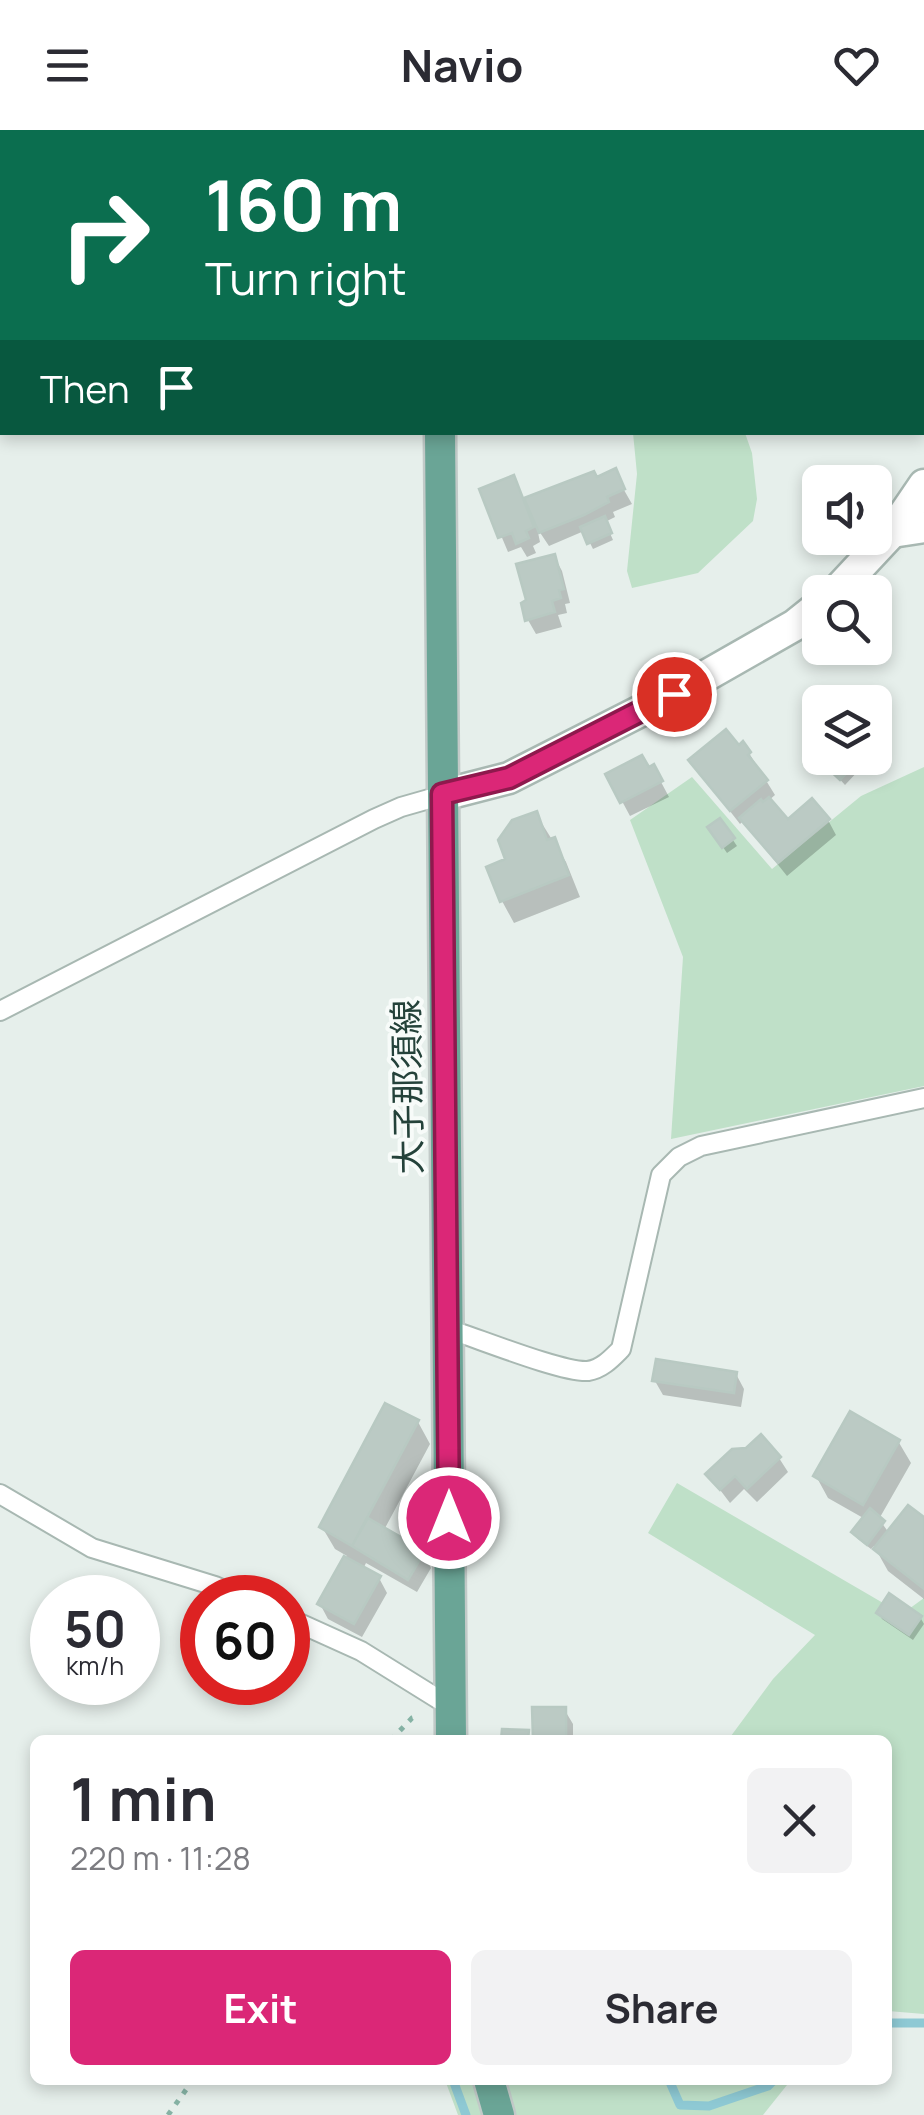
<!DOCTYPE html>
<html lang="en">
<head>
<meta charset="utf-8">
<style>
  :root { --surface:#fff; --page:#f2f2f3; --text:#2b2b33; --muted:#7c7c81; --accent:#db2777 }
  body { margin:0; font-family:Manrope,"Noto Sans JP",sans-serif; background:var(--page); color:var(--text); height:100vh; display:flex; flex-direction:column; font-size:38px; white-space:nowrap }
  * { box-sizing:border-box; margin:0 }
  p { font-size:32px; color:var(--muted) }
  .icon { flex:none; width:55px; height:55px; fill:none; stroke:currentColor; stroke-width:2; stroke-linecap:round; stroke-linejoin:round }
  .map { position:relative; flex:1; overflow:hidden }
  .sheet { position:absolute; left:30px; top:1605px; width:862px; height:350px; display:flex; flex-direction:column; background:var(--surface); border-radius:15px; box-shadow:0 5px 15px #0003 }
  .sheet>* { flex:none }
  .guide { position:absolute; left:0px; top:0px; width:925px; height:305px; box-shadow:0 5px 15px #0003; background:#0b6e4f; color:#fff; overflow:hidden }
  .fabs { position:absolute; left:802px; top:335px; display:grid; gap:20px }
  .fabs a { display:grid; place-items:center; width:90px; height:90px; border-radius:15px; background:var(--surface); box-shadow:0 5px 15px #0003; font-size:50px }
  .speed { position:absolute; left:30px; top:1445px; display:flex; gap:20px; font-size:50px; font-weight:700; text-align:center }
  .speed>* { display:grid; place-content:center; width:130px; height:130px; border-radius:50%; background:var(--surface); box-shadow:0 5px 15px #0003; line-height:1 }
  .speed small { font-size:25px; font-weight:400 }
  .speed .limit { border:15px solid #d22; background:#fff; color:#111 }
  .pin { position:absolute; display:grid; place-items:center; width:85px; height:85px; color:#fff; margin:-42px; border:5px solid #fff; border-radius:50%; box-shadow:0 2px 10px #0007 }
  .me { position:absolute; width:110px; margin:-55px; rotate:0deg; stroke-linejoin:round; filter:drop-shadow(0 0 8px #0008) }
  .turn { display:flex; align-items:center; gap:35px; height:210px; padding:0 40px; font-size:45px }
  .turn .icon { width:130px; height:130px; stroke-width:2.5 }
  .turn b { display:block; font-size:70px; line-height:85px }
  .then { display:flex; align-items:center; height:95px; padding:0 40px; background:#0003; gap:20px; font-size:38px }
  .round { display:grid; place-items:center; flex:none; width:105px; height:105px; border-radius:15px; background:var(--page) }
  .overview { display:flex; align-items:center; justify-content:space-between; height:170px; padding:0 40px }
  h1 { font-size:60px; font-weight:700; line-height:75px }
  .button { display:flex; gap:20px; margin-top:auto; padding:20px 40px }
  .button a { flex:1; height:115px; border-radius:15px; background:var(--accent); color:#fff; font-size:40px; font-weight:700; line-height:115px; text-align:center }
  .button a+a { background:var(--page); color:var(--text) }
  header { display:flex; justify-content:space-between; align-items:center; height:130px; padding:0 40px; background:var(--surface); font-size:45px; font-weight:700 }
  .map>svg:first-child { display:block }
  .green { fill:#bfe0c8 }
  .shadow { fill:#0003 }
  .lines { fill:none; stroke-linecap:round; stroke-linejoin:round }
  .stream { stroke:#8ec9d4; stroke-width:9 }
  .building { fill:#bbcac4; stroke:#b8c9c2; stroke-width:2.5 }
  .service-casing { stroke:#a8b8b2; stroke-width:22 }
  .minor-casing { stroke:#a8b8b2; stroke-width:35 }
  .tertiary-casing { stroke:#a8b8b2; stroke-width:35 }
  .primary-casing { stroke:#c2cac8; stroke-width:35 }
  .path { stroke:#86b3a5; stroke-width:5; stroke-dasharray:5 8; stroke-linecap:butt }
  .service { stroke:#fff; stroke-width:18 }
  .minor { stroke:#fff; stroke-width:30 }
  .tertiary { stroke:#fff; stroke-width:30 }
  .primary { stroke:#6aa596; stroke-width:30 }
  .route-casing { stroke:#8e194d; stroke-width:25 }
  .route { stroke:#db2777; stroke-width:18 }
  .labels { text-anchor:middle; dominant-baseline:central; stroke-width:8; stroke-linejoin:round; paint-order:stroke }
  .street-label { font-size:35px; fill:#24423a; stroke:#f7fbf9 }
</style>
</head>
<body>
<header><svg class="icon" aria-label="menu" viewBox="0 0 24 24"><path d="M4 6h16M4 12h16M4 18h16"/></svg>Navio<svg class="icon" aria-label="heart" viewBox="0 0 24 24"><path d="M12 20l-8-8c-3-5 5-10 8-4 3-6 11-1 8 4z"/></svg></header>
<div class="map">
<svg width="924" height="1985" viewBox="0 0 924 1985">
  <rect width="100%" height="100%" fill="#e6efeb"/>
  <path class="green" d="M633 303H745L752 323 757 369 753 391 698 443 632 458 627 441 637 344Z
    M924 637V956L671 1009 683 827 630 690 692 647 772 739 861 666Z
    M677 1353 902 1484 924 1468V1884L888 1881V1610H728L773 1549 815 1505 648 1403Z
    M445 1950H791L763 1985H458Z"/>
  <path class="shadow" d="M597 0H780L782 2H599Z
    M922 227 924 228V292L922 291Z
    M593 344 596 350 620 353 632 374 613 382 615 387 605 392 613 410 593 419 584 401 549 416 537 398 540 412 533 416 536 423 527 427 521 417 508 422 482 360 513 348 524 371Z
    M554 426 562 441 570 473 565 474 567 483 558 485 562 497 536 504 528 490V471Z
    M739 618 749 623 775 665 768 671 788 693 828 690 836 705 787 746 743 691 740 694 691 631Z
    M834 628H853L861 638 845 655 827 635Z
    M653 637 669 667 630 686 608 645Z
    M536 684 566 732 580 767 514 793 502 771 509 730Z
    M720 691 737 716 727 723 714 704Z
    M736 1244 744 1259 741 1277 663 1265 655 1251Z
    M418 1292 430 1314 384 1400 423 1423 431 1438 417 1462 366 1433 363 1439 379 1448 387 1463 362 1507 328 1489 320 1474 347 1426 335 1419 322 1397Z
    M898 1311 911 1333 879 1389 889 1403 924 1390V1469L888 1441 874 1416 871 1419 858 1409 854 1403 865 1389 828 1368 816 1346Z
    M779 1328 788 1342 757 1372 744 1359 730 1373 708 1344Z
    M879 1483 920 1487 924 1494 913 1510 882 1489Z
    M564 1579 573 1594V1610H535L534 1580Z"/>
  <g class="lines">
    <path class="stream" d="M888 1893H924
      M453 1950 466 1985
      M669 1950 680 1975 709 1976 768 1956 774 1950"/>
  </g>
  <path class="building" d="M597 0H774L779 2H596Z
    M616 338 625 359 607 367 609 372 584 385 539 403 524 368 594 341 597 347Z
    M514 345 534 397 526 401 529 408 516 414 512 403 498 408 479 359Z
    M605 386 612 403 587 414 580 397Z
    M555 424 564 459 559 460 561 468 552 471 555 482 525 491 521 473 526 470 516 434Z
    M726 599 739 615 743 611 751 622 748 625 768 650 730 681 688 630Z
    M642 625 649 637 654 634 663 651 620 673 605 644Z
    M831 628H857L859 630 840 650 824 635Z
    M769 667 788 689 812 668 830 689 778 733 739 688 761 669 763 672Z
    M537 681 547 710 555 707 569 745 500 772 486 737 505 729 498 710 512 690Z
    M720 688 735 708 722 718 707 697Z
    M656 1229 737 1242 734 1263 652 1251Z
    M385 1273 419 1290 352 1416 319 1397Z
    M850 1281 900 1310 863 1375 813 1346Z
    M761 1304 781 1327 747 1359 735 1346 720 1360 705 1344 732 1319 746 1318Z
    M908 1375 924 1387V1459L873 1419Z
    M870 1378 885 1391 867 1415 851 1402Z
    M368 1388 425 1421 408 1450 352 1416Z
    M344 1426 381 1446 354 1494 317 1474Z
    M889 1463 922 1486 909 1505 876 1483Z
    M532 1577H566V1609L533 1610Z
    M502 1599 529 1600 528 1610H501Z"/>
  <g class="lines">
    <g class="service-casing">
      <path id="service" d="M0 881 374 689 401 677 443 665
        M448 1199C477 1208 563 1243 588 1241 602 1239 612 1228 621 1219L661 1045 679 1027 701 1016 924 968
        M0 1364 92 1418 215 1456 241 1468
        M288 1488 361 1521 451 1577"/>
    </g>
    <g class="minor-casing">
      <path id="minor" d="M892 402 924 397"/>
    </g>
    <g class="tertiary-casing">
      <path id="tertiary" d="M836 462 892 402 924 355
        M443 665 509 648 674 564 795 495 820 475"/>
    </g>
    <g class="primary-casing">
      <path id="primary" d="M437 0V2
        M440 302 451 1610
        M489 1950 499 1985"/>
    </g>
    <path class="path" d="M391 1610 412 1588 419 1586
      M168 1985 193 1950"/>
    <use href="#service" class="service"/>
    <use href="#minor" class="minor"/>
    <use href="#tertiary" class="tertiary"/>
    <use href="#primary" class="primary"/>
  </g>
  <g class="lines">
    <g class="route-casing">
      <path id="route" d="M449 1388 442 664 509 648 674 564"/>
    </g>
    <use href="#route" class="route"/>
  </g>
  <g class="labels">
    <g class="street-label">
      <text transform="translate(407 957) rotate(-91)">大子那須線</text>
    </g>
  </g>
</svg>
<div class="fabs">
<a><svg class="icon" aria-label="sound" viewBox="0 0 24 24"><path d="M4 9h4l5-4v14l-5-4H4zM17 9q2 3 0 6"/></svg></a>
<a><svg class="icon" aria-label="search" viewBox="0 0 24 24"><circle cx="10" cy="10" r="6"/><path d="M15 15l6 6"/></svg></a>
<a><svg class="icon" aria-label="layers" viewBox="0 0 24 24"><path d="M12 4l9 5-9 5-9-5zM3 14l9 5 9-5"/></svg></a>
</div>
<div class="speed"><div>50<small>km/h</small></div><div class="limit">60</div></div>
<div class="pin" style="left:674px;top:564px;background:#d93025"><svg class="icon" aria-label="arrive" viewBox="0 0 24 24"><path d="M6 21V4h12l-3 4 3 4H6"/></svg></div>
<svg class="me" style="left:449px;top:1388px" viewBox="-20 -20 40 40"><circle r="17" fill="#db2777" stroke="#fff" stroke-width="3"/><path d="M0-11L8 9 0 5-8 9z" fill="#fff"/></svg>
<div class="guide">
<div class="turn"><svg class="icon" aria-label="right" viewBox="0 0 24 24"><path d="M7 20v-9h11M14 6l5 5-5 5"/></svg><div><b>160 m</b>Turn right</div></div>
<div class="then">Then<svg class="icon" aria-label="arrive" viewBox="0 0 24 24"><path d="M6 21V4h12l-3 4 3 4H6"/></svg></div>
</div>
<section class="sheet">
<div class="overview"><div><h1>1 min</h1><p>220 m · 11:28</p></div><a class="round"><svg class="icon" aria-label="close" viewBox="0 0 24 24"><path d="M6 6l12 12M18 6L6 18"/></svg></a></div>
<div class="button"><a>Exit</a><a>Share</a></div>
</section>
</div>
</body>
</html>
